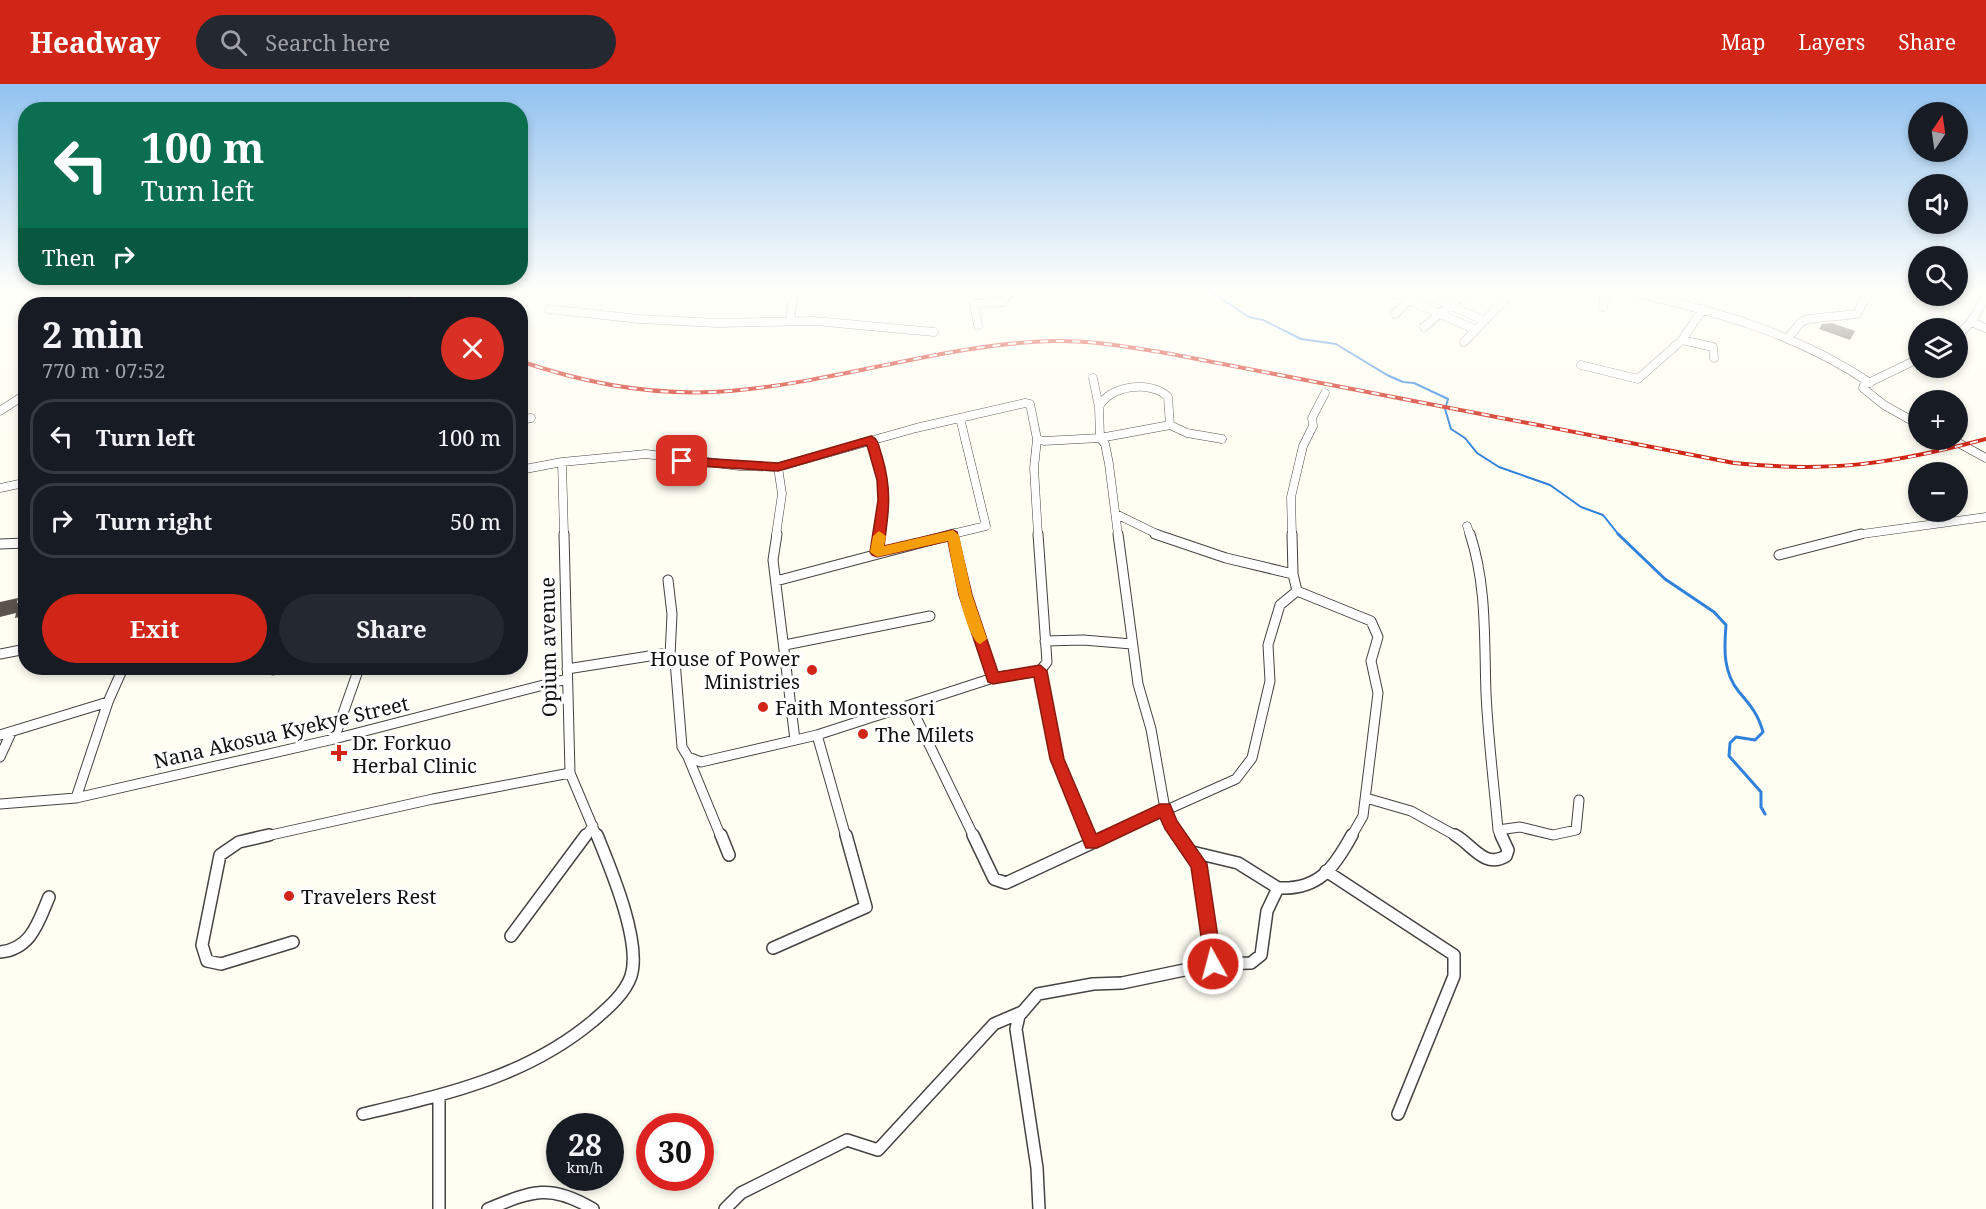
<!DOCTYPE html>
<html lang="en">
<head>
<meta charset="utf-8">
<style>
  :root { --surface:#171b24; --page:#242831; --text:#f1f3f6; --muted:#9ea1a6; --line:#363941; --accent:#d12617 }
  body { margin:0; font-family:"Noto Serif",serif; background:var(--page); color:var(--text); height:100vh; display:flex; flex-direction:column; font-size:22px; white-space:nowrap }
  * { box-sizing:border-box; margin:0 }
  p { font-size:20px; color:var(--muted) }
  .icon { flex:none; width:33px; height:33px; fill:none; stroke:currentColor; stroke-width:2; stroke-linecap:round; stroke-linejoin:round }
  .map { position:relative; flex:1; overflow:hidden }
  .panel { position:absolute; left:18px; top:213px; width:510px; height:378px; display:flex; flex-direction:column; background:var(--surface); border-radius:24px; box-shadow:0 3px 9px #0003 }
  .panel>* { flex:none }
  .hud { position:absolute; left:18px; top:18px; width:510px; height:183px; border-radius:24px; box-shadow:0 3px 9px #0003; background:#0b6e4f; color:#fff; overflow:hidden }
  .needle { width:39px; rotate:13deg }
  .buttons { position:absolute; left:1908px; top:18px; display:grid; gap:12px }
  .buttons a { display:grid; place-items:center; width:60px; height:60px; border-radius:50%; background:var(--surface); box-shadow:0 3px 9px #0003; font-size:30px }
  .speed { position:absolute; left:546px; top:1029px; display:flex; gap:12px; font-size:30px; font-weight:700; text-align:center }
  .speed>* { display:grid; place-content:center; width:78px; height:78px; border-radius:50%; background:var(--surface); box-shadow:0 3px 9px #0003; line-height:1 }
  .speed small { font-size:15px; font-weight:400 }
  .speed .limit { border:9px solid #d22; background:#fff; color:#111 }
  .pin { position:absolute; display:grid; place-items:center; width:51px; height:51px; color:#fff; margin:-26px; border-radius:12px; box-shadow:0 3px 9px #0006 }
  .me { position:absolute; width:66px; margin:-33px; rotate:353deg; stroke-linejoin:round; filter:drop-shadow(0 0 4px #0008) }
  .turn { display:flex; align-items:center; gap:21px; height:126px; padding:0 24px; font-size:27px }
  .turn .icon { width:78px; height:78px; stroke-width:2.5 }
  .turn b { display:block; font-size:42px; line-height:51px }
  .then { display:flex; align-items:center; height:57px; padding:0 24px; background:#0003; gap:12px; font-size:22px }
  .round { display:grid; place-items:center; flex:none; width:63px; height:63px; border-radius:32px; background:var(--page) }
  .summary { display:flex; align-items:center; justify-content:space-between; height:102px; padding:0 24px }
  h1 { font-size:36px; font-weight:700; line-height:45px }
  .cta { display:flex; gap:12px; margin-top:auto; padding:12px 24px }
  .cta a { flex:1; height:69px; border-radius:36px; background:var(--accent); color:#fff; font-size:24px; font-weight:700; line-height:69px; text-align:center }
  .cta a+a { background:var(--page); color:var(--text) }
  ul { padding:0; list-style:none }
  li { display:flex; align-items:center; gap:18px; height:75px; margin:0 12px 9px; padding:0 12px; border:3px solid var(--line); border-radius:24px }
  li div { flex:1 }
  li b { display:block; font-size:22px }
  li em { font-style:normal }
  header { display:flex; align-items:center; gap:36px; box-sizing:border-box; height:84px; padding:0 30px; background:var(--accent); color:#fff }
  header strong { font-size:28px }
  nav { display:flex; gap:33px; margin-inline-start:auto; font-size:21px }
  .search { width:420px; height:54px; background:var(--page); display:flex; align-items:center; gap:15px; box-sizing:border-box; padding:0 21px; border-radius:33px; color:var(--muted); font-size:22px }
  .map>svg:first-child { display:block }
  .lines { fill:none; stroke-linecap:round; stroke-linejoin:round }
  .stream-far1 { stroke:#3081dc; stroke-width:2 }
  .stream { stroke:#3081dc; stroke-width:3 }
  .building { fill:#5a534b }
  .minor-far2-casing { stroke:#434343; stroke-width:9 }
  .minor-far1-casing { stroke:#434343; stroke-width:11 }
  .minor-casing { stroke:#434343; stroke-width:14 }
  .minor-far2 { stroke:#fff; stroke-width:8 }
  .minor-far1 { stroke:#fff; stroke-width:9 }
  .minor { stroke:#fff; stroke-width:11 }
  .rail-casing { stroke:#d12617; stroke-width:4 }
  .rail { stroke:#fff; stroke-width:2; stroke-dasharray:8; stroke-linecap:butt }
  .route { fill:#d12617; stroke:#88190f; stroke-width:1.5 }
  .slow { fill:#f59e0b }
  .poi-dot { fill:#d12617; stroke:#fff; stroke-width:2 }
  .labels { text-anchor:middle; dominant-baseline:central; stroke-width:6; stroke-linejoin:round; paint-order:stroke }
  .street-label { font-size:20px; fill:#101010; stroke:#fff }
  .poi-label { font-size:20px; fill:#101010; stroke:#fff; text-anchor:start }
</style>
</head>
<body>
<header>
<strong>Headway</strong>
<div class="search"><svg class="icon" aria-label="search" viewBox="0 0 24 24"><circle cx="10" cy="10" r="6"/><path d="M15 15l6 6"/></svg>Search here</div>
<nav><a>Map</a><a>Layers</a><a>Share</a></nav>
</header>
<div class="map">
<svg width="1986" height="1125" viewBox="0 0 1986 1125">
  <rect width="100%" height="100%" fill="#fffef3"/>
  <g class="lines">
    <path class="stream-far1" d="M1208 206 1249 233 1263 236 1301 255 1336 260 1387 291 1403 298 1414 299 1448 315 1445 325 1451 345 1465 354 1477 369 1499 383 1550 401 1581 423 1603 431 1619 451"/>
    <path class="stream" d="M1618 450 1665 495 1714 528 1726 541C1724 566 1723 588 1739 608 1751 622 1758 630 1763 648L1755 656 1736 653 1730 659 1729 672 1761 708V723L1765 730"/>
  </g>
  <path class="building" d="M1832 239 1855 247 1850 256 1819 245 1822 240Z
    M18 514 17 519 26 517V531L15 534 16 529 0 533V518Z"/>
  <g class="lines">
    <g class="minor-far2-casing">
      <path id="minor-far2" d="M333 206 340 220
        M469 206 481 220
        M785 206 793 215 790 237
        M1386 206 1474 245
        M1415 206 1483 236
        M1445 206 1460 213
        M1624 206C1711 226 1795 248 1870 299
        M1854 206 1868 209
        M1366 209 1370 206
        M252 211 264 220
        M224 220 272 206
        M1603 223 1605 206
        M549 225 639 235 718 239 815 237 934 248
        M1395 230 1411 214
        M1971 238 1986 244
        M978 241 974 220 1002 218 1012 206
        M1424 243 1468 206
        M1958 251 1971 238 1986 213
        M1789 253 1801 238 1808 235 1857 230 1869 206
        M1682 256 1713 263 1714 274
        M1464 258 1514 206
        M1918 275 1864 301 1863 304 1884 321 1918 340
        M1581 281 1638 295 1682 256 1703 225
        M1093 294 1099 323 1100 354 1105 360 1109 380 1118 451
        M1099 323C1109 301 1152 296 1168 313L1170 341 1187 349 1222 355
        M0 327 26 310
        M520 336 531 334
        M1037 355 1034 384 1038 451
        M871 356C883 395 886 410 880 451
        M1953 356 1986 374
        M562 378 564 451
        M520 386 562 378 646 370 739 382 778 383 916 344 1025 319 1030 320 1037 355 1044 357 1100 354 1170 341
        M0 404 19 400
        M1116 430 1159 451
        M1467 442 1470 451
        M776 451 782 410 778 383
        M948 451 986 442 960 334
        M1292 451 1291 413 1303 362 1313 342 1312 334 1325 309
        M1855 451 1986 433"/>
    </g>
    <g class="minor-far1-casing">
      <path id="minor-far1" d="M564 450 570 689 597 753
        M777 450 773 476 795 656
        M1038 450 1047 578 1040 587 1057 675 1089 753
        M1118 450 1138 600 1151 645 1165 725 1170 740 1179 753
        M1155 450 1226 474 1293 490
        M1292 450 1293 490 1297 507
        M1470 450C1487 502 1484 554 1486 609 1488 654 1494 700 1498 746
        M953 451 966 511 993 594
        M0 460 26 459
        M877 468 880 450
        M1779 471 1861 450
        M668 496 672 530 670 572
        M776 497 954 450
        M1297 507 1371 537 1378 553 1371 577 1378 609 1363 732 1351 753
        M1045 557 1083 556 1132 560
        M785 561 930 532
        M0 570 26 565
        M567 585 662 570 675 577 682 663 688 673 701 678 817 651 993 594 1040 587
        M273 586 278 584
        M911 623 974 753
        M0 651 108 618
        M817 651 846 753
        M334 655 359 584
        M0 673 11 649
        M688 673 721 753
        M76 714 108 618 123 584
        M1366 714 1411 727 1458 753
        M0 720 76 714 334 655 567 595
        M262 753 433 715 570 689
        M585 753 593 742
        M1106 753 1236 695 1252 674 1270 597 1268 561 1280 521 1297 507
        M1501 753 1498 746 1520 743 1553 751 1576 746 1579 716"/>
    </g>
    <g class="minor-casing">
      <path id="minor" d="M269 751 239 758 220 771 202 861 207 877 221 880 293 858
        M721 751 729 771
        M973 751 994 795 1006 799 1092 759
        M1089 751 1092 759 1109 751
        M1178 751 1199 780 1213 880
        M1455 751C1473 761 1484 785 1506 772L1508 766 1501 751
        M1192 768 1238 779 1278 804
        M1326 787 1454 871V892L1398 1030
        M511 852 586 751
        M773 864 866 823 846 751
        M0 868C31 865 38 839 49 813
        M439 1012V1125
        M363 1030C447 1010 526 993 593 937 607 925 625 910 631 892 642 858 610 783 597 751
        M488 1125C532 1107 550 1099 593 1125
        M725 1125 741 1109 847 1056 878 1066 994 940 1022 928
        M1039 1125 1037 1084 1016 945 1019 932 1038 910 1093 900 1122 899 1213 880 1251 879 1261 871 1267 827 1278 804C1319 806 1334 784 1352 751"/>
    </g>
    <use href="#minor-far2" class="minor-far2"/>
    <use href="#minor-far1" class="minor-far1"/>
    <use href="#minor" class="minor"/>
    <g class="rail-casing">
      <path id="rail" d="M403 206 415 220
        M520 277C587 300 658 313 730 307 839 298 944 260 1053 257 1091 256 1129 263 1166 269L1734 379C1831 389 1892 380 1986 355"/>
    </g>
    <use href="#rail" class="rail"/>
  </g>
  <linearGradient id="sky" x2="0" y2="1"><stop stop-color="#92c2f0"/><stop offset="0.57" stop-color="#fffffa"/><stop offset="1" stop-color="#fffffa" stop-opacity="0"/></linearGradient>
  <rect width="1986" height="363" fill="url(#sky)"/>
  <path class="route" d="M871 352C879 355 879 364 882 372 892 406 889 427 884 462L953 446 957 448 972 511 998 588 1040 581 1047 587 1064 675 1096 750 1160 720H1170L1177 737 1207 780 1222 880 1219 886 1213 888 1207 886 1205 880 1191 783 1165 745 1160 734 1097 764H1086L1050 675 1034 593 993 600 988 598 959 511 948 457 877 473 872 471 870 468 878 416 877 396 867 361 778 387 682 381 677 377 682 373 778 379Z"/>
  <path class="slow" d="M953 446 959 451 972 511 987 555 980 560C965 555 951 474 948 457L877 473 870 468 873 452 879 447 886 452 884 462Z"/>
  <g class="poi-dot">
    <circle cx="812" cy="586" r="6"/>
    <circle cx="763" cy="623" r="6"/>
    <circle cx="863" cy="650" r="6"/>
    <path d="M336 660h6v6h6v6h-6v6h-6v-6h-6v-6h6z"/>
    <circle cx="289" cy="812" r="6"/>
  </g>
  <g class="labels">
    <g class="street-label">
      <text transform="translate(548 563) rotate(-91)">Opium avenue</text>
      <text transform="translate(281 648) rotate(-13)">Nana Akosua Kyekye Street</text>
    </g>
    <g class="poi-label">
      <text x="800" y="574" text-anchor="end">House of Power<tspan x="800" dy="23">Ministries</tspan></text>
      <text x="775" y="623">Faith Montessori</text>
      <text x="875" y="650">The Milets</text>
      <text x="352" y="658">Dr. Forkuo<tspan x="352" dy="23">Herbal Clinic</tspan></text>
      <text x="301" y="812">Travelers Rest</text>
    </g>
  </g>
</svg>
<div class="buttons">
<a><svg class="needle" viewBox="-14 -14 28 28"><path d="M0-13l5 13h-10z" fill="#e53935"/><path d="M0 13l5-13h-10z" fill="#9ea1a6"/></svg></a>
<a><svg class="icon" aria-label="sound" viewBox="0 0 24 24"><path d="M4 9h4l5-4v14l-5-4H4zM17 9q2 3 0 6"/></svg></a>
<a><svg class="icon" aria-label="search" viewBox="0 0 24 24"><circle cx="10" cy="10" r="6"/><path d="M15 15l6 6"/></svg></a>
<a><svg class="icon" aria-label="layers" viewBox="0 0 24 24"><path d="M12 4l9 5-9 5-9-5zM3 14l9 5 9-5"/></svg></a>
<a>+</a>
<a>−</a>
</div>
<div class="speed"><div>28<small>km/h</small></div><div class="limit">30</div></div>
<div class="pin" style="left:682px;top:377px;background:#d93025"><svg class="icon" aria-label="arrive" viewBox="0 0 24 24"><path d="M6 21V4h12l-3 4 3 4H6"/></svg></div>
<svg class="me" style="left:1213px;top:880px" viewBox="-20 -20 40 40"><circle r="17" fill="#d12617" stroke="#fff" stroke-width="3"/><path d="M0-11L8 9 0 5-8 9z" fill="#fff"/></svg>
<div class="hud">
<div class="turn"><svg class="icon" aria-label="left" viewBox="0 0 24 24"><path d="M17 20v-9H6M10 6l-5 5 5 5"/></svg><div><b>100 m</b>Turn left</div></div>
<div class="then">Then<svg class="icon" aria-label="right" viewBox="0 0 24 24"><path d="M7 20v-9h11M14 6l5 5-5 5"/></svg></div>
</div>
<section class="panel">
<div class="summary"><div><h1>2 min</h1><p>770 m · 07:52</p></div><a class="round" style="background:#d93025;color:#fff"><svg class="icon" aria-label="close" viewBox="0 0 24 24"><path d="M6 6l12 12M18 6L6 18"/></svg></a></div>
<ul>
<li><svg class="icon" aria-label="left" viewBox="0 0 24 24"><path d="M17 20v-9H6M10 6l-5 5 5 5"/></svg><div><b>Turn left</b></div><em>100 m</em></li>
<li><svg class="icon" aria-label="right" viewBox="0 0 24 24"><path d="M7 20v-9h11M14 6l5 5-5 5"/></svg><div><b>Turn right</b></div><em>50 m</em></li>
</ul>
<div class="cta"><a>Exit</a><a>Share</a></div>
</section>
</div>
</body>
</html>
